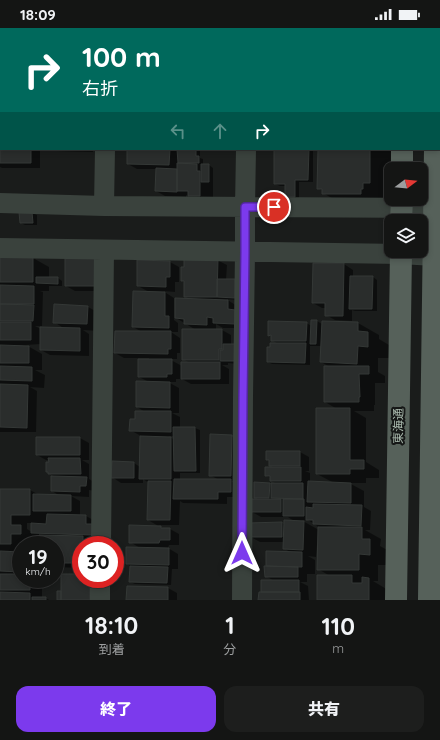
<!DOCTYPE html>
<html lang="ja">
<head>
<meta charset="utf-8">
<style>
  :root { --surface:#141514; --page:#1d1e1d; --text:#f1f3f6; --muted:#9d9fa0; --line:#333434; --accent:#7c3aed }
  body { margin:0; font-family:Quicksand,"Noto Sans JP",sans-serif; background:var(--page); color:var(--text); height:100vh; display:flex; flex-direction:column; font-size:15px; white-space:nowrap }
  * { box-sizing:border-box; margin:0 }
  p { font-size:13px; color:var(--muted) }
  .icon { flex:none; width:22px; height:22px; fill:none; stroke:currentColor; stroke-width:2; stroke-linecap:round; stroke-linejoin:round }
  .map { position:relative; height:572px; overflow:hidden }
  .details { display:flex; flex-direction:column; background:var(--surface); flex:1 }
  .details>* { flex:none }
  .top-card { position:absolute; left:0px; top:0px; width:440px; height:122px; box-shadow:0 2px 6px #0003,0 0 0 1px var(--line); background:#00695c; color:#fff; overflow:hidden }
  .needle { width:26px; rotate:74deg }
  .fabs { position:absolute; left:384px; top:134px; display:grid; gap:8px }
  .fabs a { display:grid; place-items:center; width:44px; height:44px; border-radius:8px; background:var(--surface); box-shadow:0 2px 6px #0003,0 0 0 1px var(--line); font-size:20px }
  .speed { position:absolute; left:12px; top:508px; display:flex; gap:8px; font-size:20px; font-weight:700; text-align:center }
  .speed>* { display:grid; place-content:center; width:52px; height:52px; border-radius:50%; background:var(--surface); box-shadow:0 2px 6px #0003,0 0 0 1px var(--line); line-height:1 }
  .speed small { font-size:10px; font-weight:400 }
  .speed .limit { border:6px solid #d22; background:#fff; color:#111 }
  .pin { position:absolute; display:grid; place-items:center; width:34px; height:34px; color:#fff; margin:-17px; border:2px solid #fff; border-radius:50%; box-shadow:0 1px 4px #0007 }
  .me { position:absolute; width:44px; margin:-22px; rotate:0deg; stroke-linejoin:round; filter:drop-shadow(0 0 3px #0008) }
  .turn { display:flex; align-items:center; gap:14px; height:84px; padding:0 16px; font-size:18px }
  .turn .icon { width:52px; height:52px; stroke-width:2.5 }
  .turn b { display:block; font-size:28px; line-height:34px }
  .lanes { display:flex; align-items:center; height:38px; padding:0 16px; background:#0003; justify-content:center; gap:20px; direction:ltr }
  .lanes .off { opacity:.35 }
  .eta { display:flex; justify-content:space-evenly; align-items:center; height:68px; text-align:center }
  .eta b { font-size:24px; font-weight:800; line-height:28px }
  .primary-button { display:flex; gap:8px; margin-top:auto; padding:8px 16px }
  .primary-button a { flex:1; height:46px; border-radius:12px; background:var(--accent); color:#fff; font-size:16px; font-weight:800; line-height:46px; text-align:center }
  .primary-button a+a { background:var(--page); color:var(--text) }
  .status { display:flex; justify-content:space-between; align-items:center; height:28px; padding:0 20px; background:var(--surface); direction:ltr }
  .status svg { height:11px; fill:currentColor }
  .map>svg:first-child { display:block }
  .shadow { fill:#0007; fill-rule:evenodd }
  .building { fill:#2a2d2c; stroke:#343836 }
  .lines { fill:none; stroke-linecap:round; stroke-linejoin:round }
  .minor { stroke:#3a423d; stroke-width:20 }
  .primary { stroke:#56615a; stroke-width:22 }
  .route-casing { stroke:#51269a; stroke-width:10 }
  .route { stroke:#7c3aed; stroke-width:7 }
  .labels { text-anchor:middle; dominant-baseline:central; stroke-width:4; stroke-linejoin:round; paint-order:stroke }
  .street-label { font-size:12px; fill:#acbcb0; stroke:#151716 }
</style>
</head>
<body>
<div class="status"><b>18:09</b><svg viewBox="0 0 49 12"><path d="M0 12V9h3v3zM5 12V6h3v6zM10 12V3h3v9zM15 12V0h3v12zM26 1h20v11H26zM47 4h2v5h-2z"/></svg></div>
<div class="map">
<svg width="440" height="572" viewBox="0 0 440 572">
  <rect width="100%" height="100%" fill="#1a1c1b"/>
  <path class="shadow" d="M0 0H44V1H1V13L0 12Z
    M134 0H183V1H134Z
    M190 0H236V1H192Z
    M262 0H321V1H264Z
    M339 0H382V1H341Z
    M0 46H1V121H40V140H2L0 139Z
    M53 121H93V124L56 123Z
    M128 121H176L178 122V121H200V130L203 131V137H209L213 140V175L191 170 186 167V169L165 168 156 163V141H137L128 136Z
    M275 121H313V154H299V171H291L286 169V158H280L275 156Z
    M319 121H391L390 166H384V173L344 177 323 165V163L318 160Z
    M32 185 37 187V197H25L21 195Z
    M0 229 33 230 49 239V250H58L62 253V258H49V263H40L43 264 42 298H35L41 301H65L54 294 88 279 101 286 100 303 83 302 89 306V328L50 327 41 322V316L26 317 42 326V342H35L45 347 44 360 30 359 37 363 36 404H0V339H2L0 338V318H2L0 317Z
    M94 230 104 263H75L66 258Z
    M217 232 227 237 226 252 239 272 226 271 237 278 244 300H223L216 296V302H222L231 307V317L239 336 228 335V337H222L229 341V356H191L182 351H176V354H168L179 360V385H172L180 389V400H195L200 402V445H180V452H219L210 447 231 408 240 413V453H231L240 458V469H227V476L183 475 180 473 179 497H158L164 501H170L179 506V517H169L168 520 178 526V541H172L171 557 135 556 130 554 131 538 127 536 140 520 130 514 160 499 148 492 149 455 143 451V455H121L112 449 113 434 134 435 140 439 141 408 130 402 145 384 137 379 149 354 139 349 149 332V330H124L115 325 142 304 133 299 149 264 138 258 170 234 179 239V254H175V264L163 263 174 270V292L178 295V304H171L180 310V325H177V331H169L182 338 190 335 183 331 196 302 176 290 191 272 185 268V255L182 253ZM218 318 224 321V324L217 320ZM168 408H175V412Z
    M344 236 353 242V249H373L377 252V283H355L352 282V293L335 292 326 287V280H322L313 275Z
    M317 293 322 296V294L358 295 379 307V311L389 317V330H378V344L385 348V355H375V377H374V383H354L366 390V434L379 442V450H366V455H349L364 463V479L371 483 370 502H365L381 511 380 518 389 523V537H378V553H373L388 562V572H318L330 548 318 541 319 517H317L316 529 308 528 315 532V546H307V554H300L308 558 309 572H259L262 565 274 553 266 548 270 540 267 538 291 525 284 520V514H260L251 509 282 495 285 497 295 494 288 489H261L252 484 259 472 255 469 270 456H277L271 453V450L266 448 274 440 270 437V433L267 432 300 424 309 429V443H305L310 445V454L334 455 317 446 337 381 325 374 330 339 321 334 322 318H310V337L272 336 268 334 271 320 278 316 272 312V309L269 307 306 295 312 298ZM307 458H309V467H307ZM301 492H308L319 499V502Z
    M80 410 89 415V432H82L89 436V451L96 455 95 463 89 462V469L71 468 80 473V488H86L95 493 101 512 87 511 92 514V517H81V540L55 539V517H35V515L26 514V517H21V551H35L42 555V570H46L49 572H0V462H30L39 467 60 468 52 463 56 450 49 445 50 432H46L37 427ZM27 495H32V504L27 501ZM36 507 40 509V512H36Z
    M81 547V551H94L99 572H58L61 564Z
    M128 559 168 560 177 565V572H127Z"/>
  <path class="building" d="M0 0H31V1H1V6H0Z
    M49 0H91V1H49Z
    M133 0H170V1H133Z
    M261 0H311V1Z
    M0 64H1V90H0Z
    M0 113H1V121H31V135H0Z
    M127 121H170L169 137 127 136Z
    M177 121H196V128H199V135H178Z
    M274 121H309L308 152H295V169H285V156H274Z
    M318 121H370V155H363V161H361V166H322V161H317Z
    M177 135 197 136V143H200V168H188V163H177Z
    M201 136H209V154H201Z
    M156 140 177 141V164L155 163Z
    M19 184H32L33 195H20Z
    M0 228 33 229V254H0Z
    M65 229H95V258H65Z
    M184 230 218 231 217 269H184V253H181V239H184Z
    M137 232 170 233V249H166V259L137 258Z
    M313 235H344L343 288H325V275H312Z
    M350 248H373L372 281H349Z
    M36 249H58V256L36 255Z
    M217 251H235V270L217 269Z
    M0 257 34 258V276H0Z
    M133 263 165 264V288H169V300L132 299Z
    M175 270 228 272V281L235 282V296L213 295V290L207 289V297L184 296V291L175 290Z
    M0 276 34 277 33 293H0Z
    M54 276 88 278 87 296 53 295Z
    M311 292H317L316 316H310Z
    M268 293 307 294 306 313H271V307L268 308Z
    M322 293 358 294V303L368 304V319L358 318 357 336 320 334Z
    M0 294H31V312H0Z
    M40 299 80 300V323L40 322Z
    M182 301H222V321H219V332H182Z
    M115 303H171V321H168V326L114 325Z
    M270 315H306L305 335 267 334V319H270Z
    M223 316H235V333H220V322H223Z
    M0 317 29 318V335H0Z
    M138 331H172V346H167V349H138Z
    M181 334H220V351H181Z
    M0 338 32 339V353L0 352Z
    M324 338H369V346H359L360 369H359V374H324Z
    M136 353 170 354V380L136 379Z
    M0 356 28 357 27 400 0 399Z
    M316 380H350V432H364V441H350V446H316Z
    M135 383H171V404L129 403 130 391H135Z
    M173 399H195L196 443H174Z
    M210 406 232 407 231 448H209Z
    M140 408 171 409V451H139Z
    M36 409H80V427H36Z
    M266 423H300V438H269V432H266Z
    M48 430H80L81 446H48V444H46V434H49Z
    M112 433 134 434V450H111Z
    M265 439H301V453H270V448H265Z
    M51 448 87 449 86 458H80V464L51 463Z
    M174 451H231V464H218V471H173Z
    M148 453H171L170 492H147Z
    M308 453 351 455V475L307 474Z
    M254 454 270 455 269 470H254Z
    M271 455H303V471L271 470Z
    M0 461H30V487H11V497H21V506H11V516H0Z
    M33 466 71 467V483H33Z
    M251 471H281V484H251Z
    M283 471H304V488H283Z
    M313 476 362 477 361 498 313 496V492H306V479L313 480Z
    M47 486 86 487V496H93L92 507 31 505V495L46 496Z
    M284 492 304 493 303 522 283 521Z
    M282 494V509H250L249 495Z
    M129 497 161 498V500H170V512H160L159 515H129Z
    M318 499H362V511H370V527L359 526V542H317Z
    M39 507 83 508V517H81V535H55V517H34V511H39Z
    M126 519 169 520V537L126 536Z
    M0 523 21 524V544L0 543Z
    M266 523 302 524V539L266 538Z
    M130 538 168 539 167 555 129 554Z
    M264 538 298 539V549H265Z
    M0 546H21V551H30V562H0Z
    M61 546H81V551H87V558H90V572H61Z
    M317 547H352V555H362V549L369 550V572H317Z
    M261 552H299V564H261Z
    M127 558 168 559V572H126Z
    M57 563H61V572H57Z
    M0 564 30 565V572H0Z
    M259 564H300V572H258Z
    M32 569H46V572H32Z"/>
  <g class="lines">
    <path class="minor" d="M109 1V0
      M250 1V0
      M0 175 104 178 435 180
      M104 178 105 121
      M0 220 401 226 434 228 440 226
      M101 517 104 222
      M100 572V551
      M242 572 243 369 245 224V179L246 121"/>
    <path class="primary" d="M404 1V0
      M437 1V0
      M402 141V121
      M401 193 402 171
      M396 572 401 223
      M429 572 435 121"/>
  </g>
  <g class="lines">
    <g class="route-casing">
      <path id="route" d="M242 525 243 369 245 224V179H274"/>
    </g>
    <use href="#route" class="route"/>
  </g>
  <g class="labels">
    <g class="street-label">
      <text transform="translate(398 398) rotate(-89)">東海通</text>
    </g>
  </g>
</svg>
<div class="fabs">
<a><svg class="needle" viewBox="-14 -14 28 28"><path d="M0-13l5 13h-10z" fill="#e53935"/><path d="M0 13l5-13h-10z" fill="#9d9fa0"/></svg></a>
<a><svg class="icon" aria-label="layers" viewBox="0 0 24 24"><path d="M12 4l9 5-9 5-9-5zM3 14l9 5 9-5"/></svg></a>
</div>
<div class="speed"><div>19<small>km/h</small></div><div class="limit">30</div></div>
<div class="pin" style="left:274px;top:179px;background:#d93025"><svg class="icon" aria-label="arrive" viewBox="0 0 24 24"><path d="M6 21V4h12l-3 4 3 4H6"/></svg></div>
<svg class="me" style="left:242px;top:525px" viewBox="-20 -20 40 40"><path d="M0-17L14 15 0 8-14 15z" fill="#7c3aed" stroke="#fff" stroke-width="4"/></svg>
<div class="top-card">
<div class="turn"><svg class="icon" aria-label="right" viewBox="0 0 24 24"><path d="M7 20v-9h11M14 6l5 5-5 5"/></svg><div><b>100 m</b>右折</div></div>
<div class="lanes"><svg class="icon off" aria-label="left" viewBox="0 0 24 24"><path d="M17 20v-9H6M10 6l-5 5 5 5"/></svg><svg class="icon off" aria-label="ahead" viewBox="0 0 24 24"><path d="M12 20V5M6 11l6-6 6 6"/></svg><svg class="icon" aria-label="right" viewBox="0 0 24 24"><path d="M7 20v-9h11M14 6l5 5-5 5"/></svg></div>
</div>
</div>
<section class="details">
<div class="eta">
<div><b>18:10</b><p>到着</p></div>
<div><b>1</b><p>分</p></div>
<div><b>110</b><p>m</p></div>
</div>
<div class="primary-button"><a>終了</a><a>共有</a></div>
</section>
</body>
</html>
